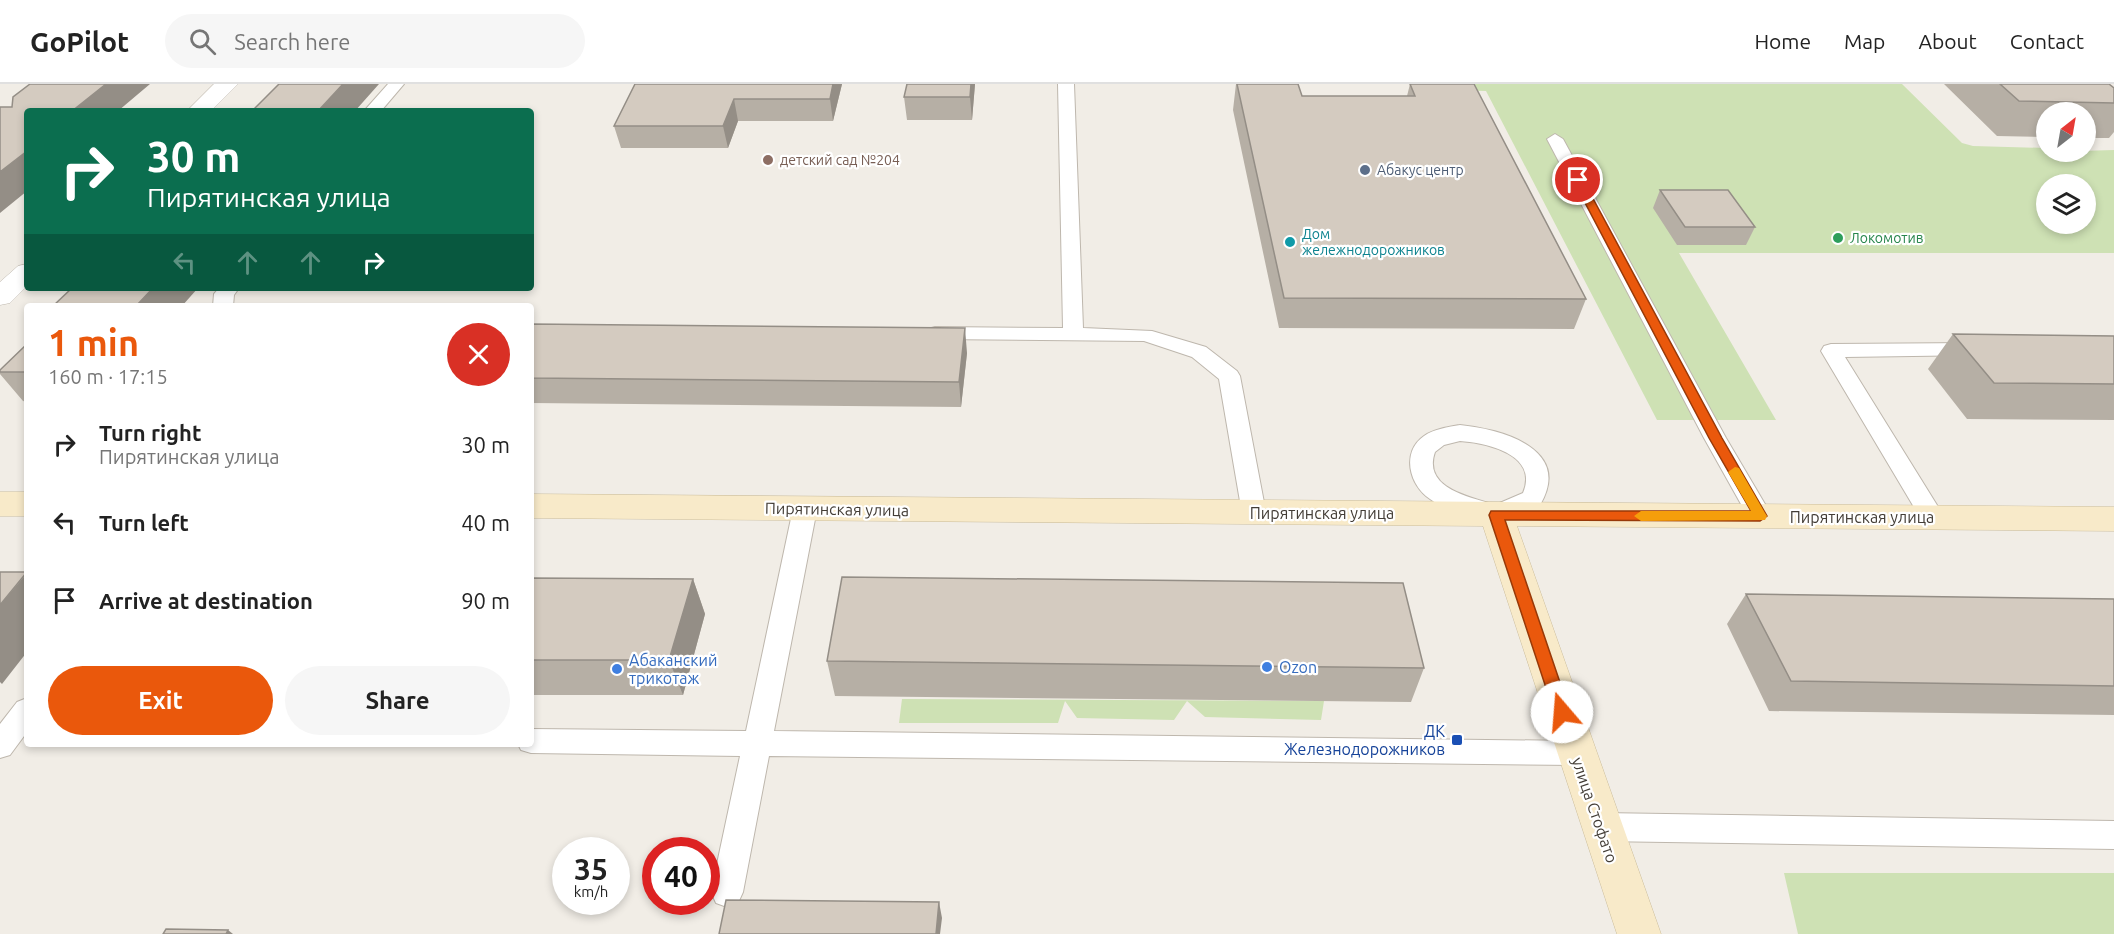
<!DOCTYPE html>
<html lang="en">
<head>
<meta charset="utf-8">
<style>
  :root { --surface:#fff; --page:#f6f6f6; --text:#222; --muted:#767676; --line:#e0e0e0; --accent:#ea580c }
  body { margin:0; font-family:Ubuntu,sans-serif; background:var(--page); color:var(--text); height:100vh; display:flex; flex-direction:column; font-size:22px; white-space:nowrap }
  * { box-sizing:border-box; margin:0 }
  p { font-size:20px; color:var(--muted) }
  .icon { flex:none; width:33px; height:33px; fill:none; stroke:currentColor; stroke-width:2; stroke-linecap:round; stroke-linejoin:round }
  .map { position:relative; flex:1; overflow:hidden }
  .details { position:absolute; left:24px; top:219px; width:510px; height:444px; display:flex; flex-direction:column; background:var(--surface); border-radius:6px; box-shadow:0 3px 9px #0003 }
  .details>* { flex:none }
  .banner { position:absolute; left:24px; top:24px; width:510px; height:183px; border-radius:6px; box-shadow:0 3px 9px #0003; background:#0b6e4f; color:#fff; overflow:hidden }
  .needle { width:39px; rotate:31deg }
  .controls { position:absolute; left:2036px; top:18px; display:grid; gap:12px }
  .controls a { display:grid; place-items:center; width:60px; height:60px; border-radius:50%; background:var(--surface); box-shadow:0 3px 9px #0003; font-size:30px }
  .speed { position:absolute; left:552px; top:753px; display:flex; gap:12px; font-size:30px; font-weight:700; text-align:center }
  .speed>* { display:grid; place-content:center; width:78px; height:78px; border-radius:50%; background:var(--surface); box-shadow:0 3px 9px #0003; line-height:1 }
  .speed small { font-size:15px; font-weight:400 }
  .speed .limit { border:9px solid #d22; background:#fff; color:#111 }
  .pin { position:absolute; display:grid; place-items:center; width:51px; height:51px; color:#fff; margin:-26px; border:3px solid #fff; border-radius:50%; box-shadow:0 2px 6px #0007 }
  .me { position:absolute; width:66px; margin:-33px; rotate:342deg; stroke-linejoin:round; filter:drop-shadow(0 0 4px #0008) }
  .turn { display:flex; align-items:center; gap:21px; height:126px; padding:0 24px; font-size:27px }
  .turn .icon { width:78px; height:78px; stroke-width:2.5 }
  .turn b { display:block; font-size:42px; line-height:51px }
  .lanes { display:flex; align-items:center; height:57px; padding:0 24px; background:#0003; justify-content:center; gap:30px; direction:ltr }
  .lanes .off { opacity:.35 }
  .round { display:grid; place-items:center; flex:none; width:63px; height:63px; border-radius:32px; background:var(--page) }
  .overview { display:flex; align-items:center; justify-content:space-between; height:102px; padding:0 24px }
  h1 { font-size:36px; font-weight:600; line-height:45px; color:var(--accent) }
  .cta { display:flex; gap:12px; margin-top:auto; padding:12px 24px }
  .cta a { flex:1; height:69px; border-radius:36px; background:var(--accent); color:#fff; font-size:24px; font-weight:600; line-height:69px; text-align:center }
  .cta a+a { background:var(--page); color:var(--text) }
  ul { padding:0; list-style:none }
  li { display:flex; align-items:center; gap:18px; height:78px; padding:0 24px }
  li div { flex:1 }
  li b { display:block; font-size:22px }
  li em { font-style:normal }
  header { display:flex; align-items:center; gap:36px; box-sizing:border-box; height:84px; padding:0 30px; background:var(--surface); border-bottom:2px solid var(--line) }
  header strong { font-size:28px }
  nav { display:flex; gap:33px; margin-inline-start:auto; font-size:21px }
  .search { width:420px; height:54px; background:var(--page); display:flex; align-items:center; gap:15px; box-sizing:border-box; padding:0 21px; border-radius:33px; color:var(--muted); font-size:22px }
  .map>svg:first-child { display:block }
  .green { fill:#cee1b4; fill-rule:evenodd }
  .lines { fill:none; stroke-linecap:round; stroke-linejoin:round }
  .lane-casing { stroke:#beb7ad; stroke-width:2 }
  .street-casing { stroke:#beb7ad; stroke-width:1 }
  .secondary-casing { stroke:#cbbd9b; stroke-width:1 }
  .lane { fill:#fff; fill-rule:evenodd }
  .street { fill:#fff; fill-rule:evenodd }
  .secondary { fill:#f8eac9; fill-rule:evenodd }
  .wall { fill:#b6afa5 }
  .shaded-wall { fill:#948e86 }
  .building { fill:#d4cbc0; stroke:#948e86; stroke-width:1.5 }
  .route { fill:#ea580c; stroke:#983908; stroke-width:1.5 }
  .slow { fill:#f59e0b }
  .education-dot { fill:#8d6e63; stroke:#fff; stroke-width:2 }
  .service-dot { fill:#5c6f8a; stroke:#fff; stroke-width:2 }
  .leisure-dot { fill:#2e9e5b; stroke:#fff; stroke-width:2 }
  .culture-dot { fill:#0f9aa8; stroke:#fff; stroke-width:2 }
  .shop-dot { fill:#3f7fe0; stroke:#fff; stroke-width:2 }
  .transit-dot { fill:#1a4fb4; stroke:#fff; stroke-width:2 }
  .labels { text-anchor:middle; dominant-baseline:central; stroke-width:4.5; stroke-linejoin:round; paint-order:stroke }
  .far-education-label { font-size:14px; fill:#785e54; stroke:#fff; text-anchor:start }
  .far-service-label { font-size:14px; fill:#4e5e75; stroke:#fff; text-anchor:start }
  .far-culture-label { font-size:14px; fill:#0d838f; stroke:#fff; text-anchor:start }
  .far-leisure-label { font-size:14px; fill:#27864d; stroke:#fff; text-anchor:start }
  .street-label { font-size:16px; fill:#433d36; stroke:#fff }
  .shop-label { font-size:16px; fill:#366cbe; stroke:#fff; text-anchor:start }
  .transit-label { font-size:16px; fill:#164399; stroke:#fff; text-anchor:end }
</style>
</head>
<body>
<header>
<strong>GoPilot</strong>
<div class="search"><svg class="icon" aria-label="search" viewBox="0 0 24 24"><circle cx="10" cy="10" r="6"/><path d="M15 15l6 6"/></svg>Search here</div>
<nav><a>Home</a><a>Map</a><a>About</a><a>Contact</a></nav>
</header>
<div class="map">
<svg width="2114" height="850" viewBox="0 0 2114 850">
  <rect width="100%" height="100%" fill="#f1ede6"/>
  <path class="green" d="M1438 0H1902L1962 59 1973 62 2046 64V68L2114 66V169H1679L1776 336H1657L1486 7 1441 6ZM2046 100H2085V140H2046Z
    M902 615 1324 617 1321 636 1205 633 1187 617 1174 636 1077 634 1065 617 1058 639H899Z
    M1784 789H2114V850H1798Z"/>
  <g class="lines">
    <g class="lane-casing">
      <path id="lane" d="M388 0H404L381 27H364Z
        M1058 0H1074L1083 244 1152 247 1206 263 1237 287 1240 292 1266 429 1263 435 1254 438 1245 435 1242 429 1219 295 1192 273 1144 257 935 255 928 253 925 249 928 245 935 243 1063 244Z
        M1555 50 1563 55 1726 354 1772 432 1769 438 1760 441 1751 438 1704 354 1547 55Z
        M219 204H239L234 211 233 222H213L214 210Z
        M1974 259 1981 261 1984 266 1981 271 1845 273 1945 434 1942 440 1933 443 1924 440 1821 267 1824 262 1831 260Z
        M1460 341C1502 345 1573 365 1540 421L1496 440C1475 433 1448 428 1430 415 1409 401 1401 368 1424 352 1434 345 1448 343 1460 341ZM1460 357C1488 359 1539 371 1523 409L1495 421C1471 413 1422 405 1435 368L1444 361Z
        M805 416 813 419 817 425 774 647 1576 657 1586 660 1590 669 1586 678 1576 681 769 672 743 808 738 819 727 823 716 819 711 808 740 672 531 669 521 666 518 660H531V645L746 647 793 425 797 419Z
        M27 614V648L10 671 0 674V640L17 618Z
        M1601 729 2114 737V765L1601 757 1590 753 1586 743 1590 733Z"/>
    </g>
    <g class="street-casing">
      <path id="street" d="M214 0H238L211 27H187Z
        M27 180V202L10 219 0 221V198L18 182Z"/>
    </g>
    <g class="secondary-casing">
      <path id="secondary" d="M0 408H27V432H0Z
        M531 410 2114 423V447L1517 442 1661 850H1617L1483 442 531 434Z"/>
    </g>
    <use href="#lane" class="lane"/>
    <use href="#street" class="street"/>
    <use href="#secondary" class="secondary"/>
  </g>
  <path class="wall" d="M635 0H842L833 37H738L728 64H621L614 42Z
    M975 0 972 36H907L904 13Z
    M1236 0 1302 12H1407L1410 0 1586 215 1574 245 1279 244 1233 26Z
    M1944 0H2109L2114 4V48L2109 54H2085V28H2046V53L1997 52Z
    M1660 106 1755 143 1746 161H1677L1653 124Z
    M531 240 967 269 961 323 531 319Z
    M1953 250 2114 252V336L1967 335 1928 285Z
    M27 260V318L23 317 0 290V286Z
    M531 494 693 495 705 530 683 611H531Z
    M1746 510 2114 515V631L1769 627 1727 540Z
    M827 577 1424 584 1411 618 835 612Z"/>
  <path class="shaded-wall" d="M106 0H150L118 27H72Z
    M343 0H379L355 27H318Z
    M833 0H842L833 37 830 15Z
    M971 0H975L972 36 970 13Z
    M734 15 738 37 728 64 723 42Z
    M27 67V107L0 129V88Z
    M153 204H198L182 222H136Z
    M965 244 967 269 961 323 959 298Z
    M27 489V568L2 600 0 598V521Z
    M693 495 705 530 683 611 669 576Z
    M939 818 942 834 940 850H936Z
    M228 846 233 850H226Z"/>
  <path class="building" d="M30 0H106L72 27H27V67L0 88V23H12L13 13Z
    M279 0H343L318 27H252Z
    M635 0H833L830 15H734L723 42H614Z
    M907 0H971L970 13H904Z
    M1237 0H1298L1302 12H1415L1410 0H1474L1586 215 1284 214Z
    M2000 0H2109L2114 4V19L2019 17Z
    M1660 106H1728L1755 143H1685Z
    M72 204H153L136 222H53Z
    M531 240 965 244 959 298 531 294Z
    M1953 250 2114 252V300L1994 299Z
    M27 260V288H0V286Z
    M0 488H27L0 521Z
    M842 493 1403 499 1424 584 827 577Z
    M531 494 693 495 669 576H531Z
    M1746 510 2114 515V602L1791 597Z
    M726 816 939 818 936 850H719Z
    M166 845 228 846 226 850H163Z"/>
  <path class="route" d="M1578 93 1583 96 1722 354 1767 432 1760 437 1505 436 1570 628 1568 633 1562 635 1556 633 1554 628 1489 431 1491 427H1751L1709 354 1573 96Z"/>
  <path class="slow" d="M1735 383 1739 384 1765 429 1767 432 1765 436 1641 437 1634 432 1641 427H1751L1728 388Z"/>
  <circle class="education-dot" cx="768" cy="76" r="6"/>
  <circle class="service-dot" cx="1365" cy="86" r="6"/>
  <circle class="leisure-dot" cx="1838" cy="154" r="6"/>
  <circle class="culture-dot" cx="1290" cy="158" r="6"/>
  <g class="shop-dot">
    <circle cx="1267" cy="583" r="6"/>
    <circle cx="617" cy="585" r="6"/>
  </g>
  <rect class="transit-dot" x="1451" y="650" width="12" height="12" rx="3"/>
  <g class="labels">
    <g class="far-education-label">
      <text x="780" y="76">детский сад №204</text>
    </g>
    <g class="far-service-label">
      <text x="1377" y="86">Абакус центр</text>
    </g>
    <g class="far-culture-label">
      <text x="1302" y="150">Дом<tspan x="1302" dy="16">жележнодорожников</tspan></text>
    </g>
    <g class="far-leisure-label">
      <text x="1850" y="154">Локомотив</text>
    </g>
    <g class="street-label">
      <text transform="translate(837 425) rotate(1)">Пирятинская улица</text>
      <text x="1322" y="429">Пирятинская улица</text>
      <text x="1862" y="433">Пирятинская улица</text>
      <text transform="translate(1595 726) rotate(71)">улица Стофато</text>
    </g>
    <g class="shop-label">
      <text x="629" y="576">Абаканский<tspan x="629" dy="18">трикотаж</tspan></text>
      <text x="1279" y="583">Ozon</text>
    </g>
    <g class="transit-label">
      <text x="1445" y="647">ДК<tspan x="1445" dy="18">Железнодорожников</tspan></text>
    </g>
  </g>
</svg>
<div class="controls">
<a><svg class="needle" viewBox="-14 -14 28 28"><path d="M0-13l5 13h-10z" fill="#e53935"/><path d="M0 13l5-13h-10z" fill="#767676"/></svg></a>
<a><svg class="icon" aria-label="layers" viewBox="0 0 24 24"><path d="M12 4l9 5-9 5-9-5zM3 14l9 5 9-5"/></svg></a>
</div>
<div class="speed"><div>35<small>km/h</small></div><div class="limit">40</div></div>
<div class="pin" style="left:1578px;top:96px;background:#d93025"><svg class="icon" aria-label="arrive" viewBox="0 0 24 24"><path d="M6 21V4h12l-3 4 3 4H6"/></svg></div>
<svg class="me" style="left:1562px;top:628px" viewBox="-20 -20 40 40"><circle r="19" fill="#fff"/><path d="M0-13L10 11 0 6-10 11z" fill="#ea580c"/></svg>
<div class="banner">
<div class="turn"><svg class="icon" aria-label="right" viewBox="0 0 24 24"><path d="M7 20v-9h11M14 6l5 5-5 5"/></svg><div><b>30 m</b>Пирятинская улица</div></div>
<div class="lanes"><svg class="icon off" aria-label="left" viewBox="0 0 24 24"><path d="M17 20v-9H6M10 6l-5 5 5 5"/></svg><svg class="icon off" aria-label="ahead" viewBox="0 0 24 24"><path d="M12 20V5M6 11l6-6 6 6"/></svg><svg class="icon off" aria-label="ahead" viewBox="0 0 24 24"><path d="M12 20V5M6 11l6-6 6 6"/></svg><svg class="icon" aria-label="right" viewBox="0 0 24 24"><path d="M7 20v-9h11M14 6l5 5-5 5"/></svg></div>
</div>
<section class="details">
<div class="overview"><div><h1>1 min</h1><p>160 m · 17:15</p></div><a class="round" style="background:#d93025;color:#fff"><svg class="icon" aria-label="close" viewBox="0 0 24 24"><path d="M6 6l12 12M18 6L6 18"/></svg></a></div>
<ul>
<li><svg class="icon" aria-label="right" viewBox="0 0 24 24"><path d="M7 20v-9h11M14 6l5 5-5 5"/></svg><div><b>Turn right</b><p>Пирятинская улица</p></div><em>30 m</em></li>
<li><svg class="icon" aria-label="left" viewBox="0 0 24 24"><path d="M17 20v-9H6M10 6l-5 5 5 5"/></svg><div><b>Turn left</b></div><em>40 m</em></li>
<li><svg class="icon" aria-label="arrive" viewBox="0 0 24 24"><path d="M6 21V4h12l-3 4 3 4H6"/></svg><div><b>Arrive at destination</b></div><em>90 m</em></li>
</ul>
<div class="cta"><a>Exit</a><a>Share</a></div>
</section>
</div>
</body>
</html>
